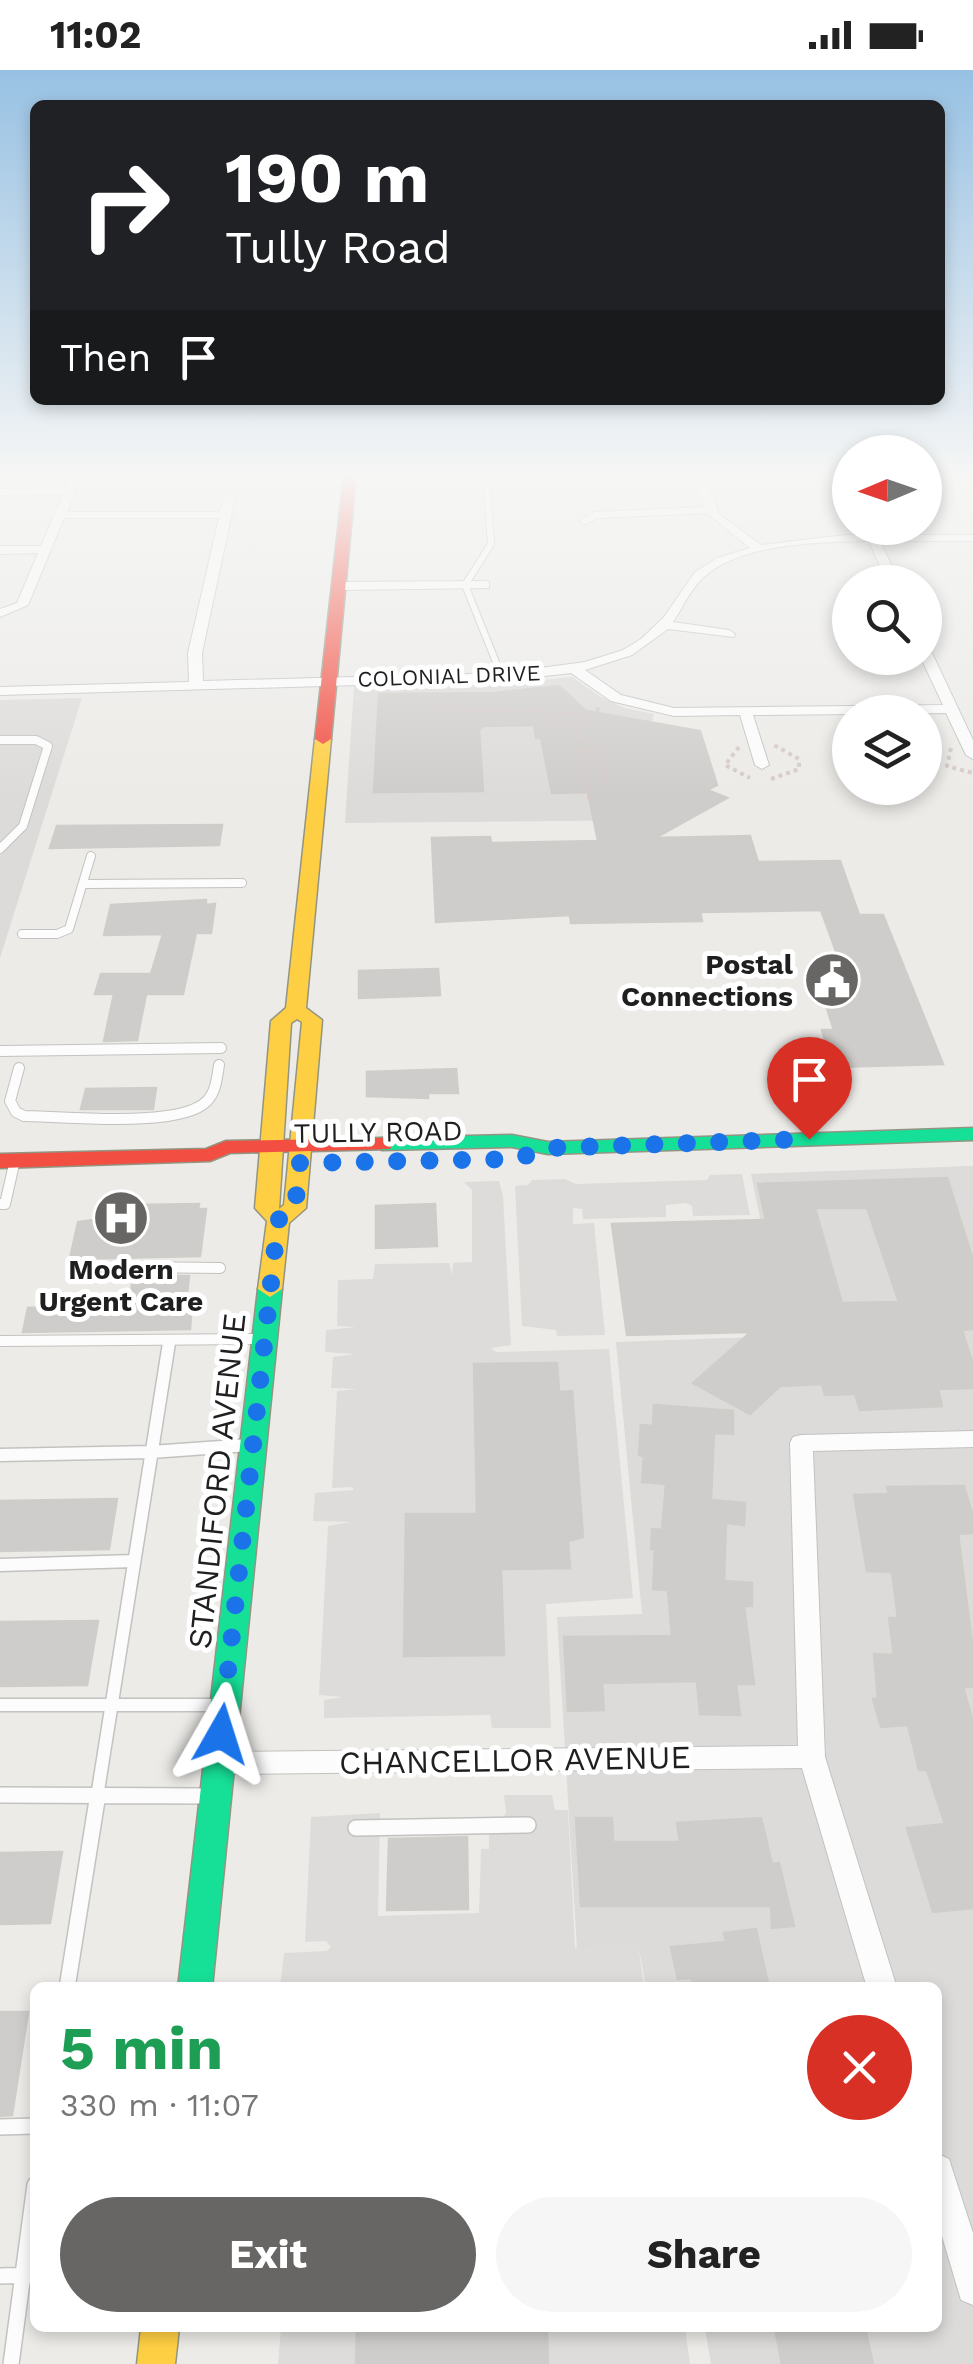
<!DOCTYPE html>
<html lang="en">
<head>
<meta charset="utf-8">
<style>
  :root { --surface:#fff; --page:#f6f6f6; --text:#222; --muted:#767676; --accent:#676665 }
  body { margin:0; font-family:"Work Sans",sans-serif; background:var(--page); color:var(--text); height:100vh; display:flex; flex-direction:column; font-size:38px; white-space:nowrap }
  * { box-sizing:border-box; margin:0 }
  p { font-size:32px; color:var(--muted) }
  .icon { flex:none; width:55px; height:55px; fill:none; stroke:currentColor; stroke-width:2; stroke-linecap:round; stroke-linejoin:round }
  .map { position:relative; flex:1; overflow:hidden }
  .panel { position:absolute; left:30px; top:1912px; width:912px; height:350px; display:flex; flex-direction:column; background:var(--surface); border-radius:15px; box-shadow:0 5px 15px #0003 }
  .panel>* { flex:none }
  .banner { position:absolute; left:30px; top:30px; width:915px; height:305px; border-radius:15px; box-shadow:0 5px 15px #0003; background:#202124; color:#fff; overflow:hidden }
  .needle { width:65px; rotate:268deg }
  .fabs { position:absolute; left:832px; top:365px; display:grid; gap:20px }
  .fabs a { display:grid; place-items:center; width:110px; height:110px; border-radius:50%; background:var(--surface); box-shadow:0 5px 15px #0003; font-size:50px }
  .pin { position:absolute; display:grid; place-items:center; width:85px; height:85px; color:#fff; margin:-102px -42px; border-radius:50% 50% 50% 0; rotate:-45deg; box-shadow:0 0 10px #0007 }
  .pin .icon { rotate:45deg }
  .me { position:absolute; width:110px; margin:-55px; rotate:6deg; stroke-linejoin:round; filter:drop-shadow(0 0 8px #0008) }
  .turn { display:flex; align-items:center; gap:35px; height:210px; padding:0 30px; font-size:45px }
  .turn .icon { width:130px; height:130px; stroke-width:2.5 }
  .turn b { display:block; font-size:70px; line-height:85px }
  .then { display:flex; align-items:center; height:95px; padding:0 30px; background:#0003; gap:20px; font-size:38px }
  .round { display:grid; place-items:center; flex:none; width:105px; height:105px; border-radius:52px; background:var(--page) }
  .summary { display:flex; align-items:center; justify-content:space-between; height:170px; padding:0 30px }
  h1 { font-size:60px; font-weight:700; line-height:75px; color:#1e9e55 }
  .action { display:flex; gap:20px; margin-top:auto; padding:20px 30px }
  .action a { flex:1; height:115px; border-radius:60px; background:var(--accent); color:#fff; font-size:40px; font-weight:700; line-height:115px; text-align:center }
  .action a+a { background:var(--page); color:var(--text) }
  .status { display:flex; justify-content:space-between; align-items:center; height:70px; padding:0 50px; background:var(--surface); direction:ltr }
  .status svg { height:28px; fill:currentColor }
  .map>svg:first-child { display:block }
  .residential { fill:#dcdbd9 }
  .parking { fill:#dddcdb }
  .building { fill:#cfcdcb; stroke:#cfcdc9; stroke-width:2.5; fill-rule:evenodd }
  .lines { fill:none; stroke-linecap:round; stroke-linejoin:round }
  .lane-far4-casing { stroke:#c2c2c0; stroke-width:8 }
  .lane-far3-casing { stroke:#c2c2c0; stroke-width:10 }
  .lane-far2-casing { stroke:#c2c2c0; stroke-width:12 }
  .lane-far1-casing { stroke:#c2c2c0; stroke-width:15 }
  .lane-casing { stroke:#c2c2c0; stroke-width:18 }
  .street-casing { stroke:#c2c2c0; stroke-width:2 }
  .fast-casing { stroke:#939582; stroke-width:3 }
  .slow-casing { stroke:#939582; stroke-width:3 }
  .jam-casing { stroke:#939582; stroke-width:3 }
  .path-far1 { stroke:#d5cac8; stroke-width:2.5; stroke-dasharray:2.5 2.5; stroke-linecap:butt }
  .path { stroke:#d5cac8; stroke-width:4; stroke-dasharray:4 4; stroke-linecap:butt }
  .lane-far4 { stroke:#fcfcfc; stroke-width:6 }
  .lane-far3 { stroke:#fcfcfc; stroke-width:8 }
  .lane-far2 { stroke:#fcfcfc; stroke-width:10 }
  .lane-far1 { stroke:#fcfcfc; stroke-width:12 }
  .lane { stroke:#fcfcfc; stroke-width:15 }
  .street { fill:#fcfcfc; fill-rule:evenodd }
  .fast { fill:#16e098; fill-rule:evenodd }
  .slow { fill:#ffcf43; fill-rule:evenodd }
  .jam { fill:#f24e42; fill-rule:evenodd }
  .route { stroke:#1a73e8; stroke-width:18; stroke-dasharray:0 32.4 }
  .labels { text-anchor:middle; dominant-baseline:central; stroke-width:10; stroke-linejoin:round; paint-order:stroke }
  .far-street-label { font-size:22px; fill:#1f1f1f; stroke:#fff }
  .poi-label { font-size:28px; font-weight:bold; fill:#1f1f1f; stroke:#fff; text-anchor:end }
  .street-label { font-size:28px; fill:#1f1f1f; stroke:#fff }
  .near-street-label { font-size:32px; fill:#1f1f1f; stroke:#fff }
</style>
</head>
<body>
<div class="status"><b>11:02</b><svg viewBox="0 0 49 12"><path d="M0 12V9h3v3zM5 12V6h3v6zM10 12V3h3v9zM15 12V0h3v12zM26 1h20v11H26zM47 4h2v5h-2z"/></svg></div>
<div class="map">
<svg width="973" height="2294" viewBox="0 0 973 2294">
  <rect width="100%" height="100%" fill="#ecebe8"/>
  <path class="residential" d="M572 607 601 627 624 638 654 644 645 678 663 750 345 753 354 616 506 614Z
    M82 628 0 888V630Z
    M973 1096V2294H711L705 2258H938V1918L646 1917 638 1874 577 1880 557 1547 642 1544 616 1272 784 1266 751 1104Z"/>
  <path class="parking" d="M970 1096 973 1259 905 1262 893 1221 956 1218 931 1142 962 1140 947 1097Z
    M742 1104 750 1145 693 1146 692 1136 686 1133 666 1135V1147L583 1149 582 1139 573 1138V1154L594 1153 605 1265 557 1266 556 1260 522 1256 515 1116 528 1115 532 1110 565 1109 576 1114 707 1110 710 1105Z
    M499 1111 503 1126 511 1275 491 1278 496 1282 609 1279 633 1528 546 1534 551 1658H492L490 1645 324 1648V1630L343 1627 319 1625 328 1456 351 1452 313 1451 315 1423 354 1420 352 1417 332 1418 337 1321 358 1319 331 1318 333 1287 355 1284 325 1282 326 1260 356 1257 337 1256 338 1210 373 1209 375 1194 449 1193 452 1205 453 1193 472 1192V1120L464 1112Z
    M504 1725H552L555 1740H568L575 1878 638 1873 644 1917 280 1918 284 1883 327 1881 331 1877 326 1871 305 1872 311 1747 380 1743 378 1846 479 1843 481 1779H489V1750L503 1748 506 1742Z
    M281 2258H685L690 2294H278Z"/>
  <path class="building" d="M559 616 586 641 700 661 717 715 707 720 727 728 655 768 750 766 758 792 840 791 859 845H883L943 994 833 997 822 960H834L823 926H831L824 904H833L826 884H837L821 840 700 842 702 851 571 853 570 845 436 852 432 768 490 767 491 773 598 771 588 722 552 723 541 668H536L534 655 483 656 479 660 483 721 374 722 379 624 495 623Z
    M222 755 219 775 50 778 57 756Z
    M206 830V835L215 834 211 863H196L183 924H146L137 970 104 971 114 924H95L101 904H151L163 864 104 865 111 835Z
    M438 899 440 925 359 928V901Z
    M456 999 458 1023H428V1028L367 1026V1002Z
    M156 1018 153 1039H81L86 1019Z
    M947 1108 973 1190V1259L962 1260 973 1295V1318L938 1319 942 1336 860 1340 855 1324 825 1325 822 1314 780 1316 750 1344 693 1313 751 1262 627 1265 612 1154 766 1150 758 1114ZM815 1138H867L899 1232 842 1233Z
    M199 1134 198 1139H206L200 1186 70 1189 78 1152 108 1148 109 1141 133 1140 134 1135Z
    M435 1134 437 1176 376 1178V1136Z
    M137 1206H189L186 1233H192L190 1259 23 1262 28 1238 129 1235 133 1208Z
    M557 1293 559 1322 572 1321 583 1467 568 1471 570 1498 501 1499 504 1585 404 1586 406 1444H477L474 1294Z
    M654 1335 733 1341V1364L714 1363 711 1430 745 1433 744 1455 726 1453 724 1511 752 1513V1536H744L754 1614H736L740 1645 700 1644 697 1611 602 1613 604 1640 568 1641 564 1567 672 1566 668 1520 653 1519 655 1479H651L652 1459 662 1460 666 1414 642 1412 644 1386 639 1385 641 1355 653 1356Z
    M964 1416 973 1447V1463L958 1464 973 1581V1617H963L973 1652V1838L933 1842 907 1758 945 1754 927 1700H919L908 1655 881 1657 873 1629H878L874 1584 894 1585 889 1548H898L892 1502 867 1501 854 1425 889 1424 887 1417Z
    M117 1429 109 1479 0 1481V1431Z
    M98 1551 87 1615 0 1616V1552Z
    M576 1748H612L613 1772H680L677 1753 761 1748 772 1794 779 1793 794 1856 772 1858 771 1836H581Z
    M467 1767 468 1839 387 1840 389 1769Z
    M62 1782 50 1853 0 1854V1783Z
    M756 1859 769 1918H693L692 1908 678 1909 671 1877 726 1872 724 1863Z
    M0 1942H28L12 2045 0 2046Z
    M357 2258H547L548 2294H356Z
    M775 2258H865L873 2294H782Z"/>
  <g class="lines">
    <g class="lane-far4-casing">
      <path id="lane-far4" d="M486 404 491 474 465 515 502 607"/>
    </g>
    <g class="lane-far3-casing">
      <path id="lane-far3" d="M0 670H36L48 676 23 756 0 779
        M83 814 242 813
        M22 864H57L69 859 91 786"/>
    </g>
    <g class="lane-far2-casing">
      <path id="lane-far2" d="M0 981 221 978
        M19 998 10 1031 16 1042 24 1046C64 1046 180 1059 207 1031 216 1022 217 1007 219 995
        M0 1134H5L15 1090
        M123 1204 135 1197 220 1198
        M0 1271 264 1269
        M168 1275 169 1270"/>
    </g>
    <g class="lane-far1-casing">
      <path id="lane-far1" d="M0 1385 151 1382 249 1375
        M0 1495 134 1491
        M0 1635H219
        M0 1725 208 1726
        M97 1727 169 1273"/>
    </g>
    <g class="lane-casing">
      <path id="lane" d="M0 1725 208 1726
        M356 1758 528 1755
        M67 1918 98 1724
        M0 2057 35 2056
        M0 2206 35 2205
        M11 2294 35 2115"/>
    </g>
    <g class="street-casing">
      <path id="street" d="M72 404H82L67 442H220L226 422 236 424 202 583 203 611 502 603 585 592 623 580 641 569 664 547 695 502 717 488 750 478 707 443 598 448 585 454 579 451 595 442 705 437 694 404H704L719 444 761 475 845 465H973V471H880L899 512H887L869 471C821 472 740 473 704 507 690 519 683 538 673 552L729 560 735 564 734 567 668 559 632 585 585 600 621 625 674 638 943 635 921 588H925V579L932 583 973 670V689L966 685 946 643 753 645 769 695 762 699 755 695 740 645 674 646 611 631 571 603 502 611 0 625V617L189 612 188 583 219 448H64L28 535 0 547V539L17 533 38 483 0 484V476H41L63 424 0 425V419L66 418Z
        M485 511 489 512V518L338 520 332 516 338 512Z
        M973 1361V1377L813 1381 825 1687 897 1918H867L802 1698 218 1704 209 1701 205 1693 209 1685 218 1682 798 1676 790 1373 793 1367 801 1365Z
        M938 2084 949 2089 973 2163V2235L961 2230 938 2153Z"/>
    </g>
    <g class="fast-casing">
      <path id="fast" d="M973 1058V1070L548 1084 512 1077 382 1080 371 1074 382 1068 512 1065 548 1072Z
        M270 1211 282 1219 212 1918H178L258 1219Z"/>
    </g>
    <g class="slow-casing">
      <path id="slow" d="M323 664 331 669 306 938 322 950 306 1138 289 1153 282 1219 270 1227 258 1219 267 1151 255 1138 271 951 286 938 315 669ZM297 949 302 952 284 1135 279 1139 291 953Z
        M141 2258H179L175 2294H137Z"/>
    </g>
    <g class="jam-casing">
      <path id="jam" d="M344 404H356L331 669 323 674 315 669Z
        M382 1068 390 1069 393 1074 390 1079 230 1083 210 1091 0 1098V1084L206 1079 226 1071Z"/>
    </g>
    <path class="path-far1" d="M442 631 443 625"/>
    <path class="path" d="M442 629 440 639 495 640 498 645
      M498 642 544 641 556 645
      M570 643 581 646 582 652 566 656 551 651 556 645Z
      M581 646 601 638
      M576 655 590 731
      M739 677 725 695 750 708
      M951 678 947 696 973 703
      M580 679H600L608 719
      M771 709 799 699V689L774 675"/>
    <use href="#lane-far4" class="lane-far4"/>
    <use href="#lane-far3" class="lane-far3"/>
    <use href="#lane-far2" class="lane-far2"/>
    <use href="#lane-far1" class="lane-far1"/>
    <use href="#lane" class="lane"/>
    <use href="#street" class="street"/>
    <use href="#fast" class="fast"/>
    <use href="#slow" class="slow"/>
    <use href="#jam" class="jam"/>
  </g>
  <linearGradient id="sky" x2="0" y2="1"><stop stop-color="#97c1e3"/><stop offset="0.56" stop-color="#f6f6f5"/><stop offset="1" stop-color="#f6f6f5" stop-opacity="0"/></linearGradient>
  <rect width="973" height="725" fill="url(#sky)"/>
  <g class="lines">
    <path class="route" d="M221 1664 278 1150 295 1138 300 1093 516 1089 548 1078 809 1069"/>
  </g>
  <defs>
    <g id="civic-disc" transform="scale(2.875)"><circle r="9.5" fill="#676665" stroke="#fff"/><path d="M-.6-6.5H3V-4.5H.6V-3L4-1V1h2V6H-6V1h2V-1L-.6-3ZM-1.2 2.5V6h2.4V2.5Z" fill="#fff"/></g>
    <g id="hospital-disc" transform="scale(2.875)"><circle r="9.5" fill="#676665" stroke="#fff"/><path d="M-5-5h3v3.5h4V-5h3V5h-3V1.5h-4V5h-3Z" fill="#fff"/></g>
  </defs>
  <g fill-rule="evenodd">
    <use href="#civic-disc" x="832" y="910"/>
    <use href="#hospital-disc" x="121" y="1148"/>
  </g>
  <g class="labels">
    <g class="far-street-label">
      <text transform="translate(449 606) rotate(-2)">COLONIAL DRIVE</text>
    </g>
    <g class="poi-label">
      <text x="793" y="894">Postal<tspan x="793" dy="32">Connections</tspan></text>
      <text x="121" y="1199" text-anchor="middle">Modern<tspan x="121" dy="32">Urgent Care</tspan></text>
    </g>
    <g class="street-label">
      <text transform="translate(378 1062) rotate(-1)">TULLY ROAD</text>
    </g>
    <g class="near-street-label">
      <text transform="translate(217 1411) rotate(-84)">STANDIFORD AVENUE</text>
      <text transform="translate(515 1690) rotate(-1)">CHANCELLOR AVENUE</text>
    </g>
  </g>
</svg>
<div class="fabs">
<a><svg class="needle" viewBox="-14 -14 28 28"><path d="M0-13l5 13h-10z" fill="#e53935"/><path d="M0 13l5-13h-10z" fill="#767676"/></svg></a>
<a><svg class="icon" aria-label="search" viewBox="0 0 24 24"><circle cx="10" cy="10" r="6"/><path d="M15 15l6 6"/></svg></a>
<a><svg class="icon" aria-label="layers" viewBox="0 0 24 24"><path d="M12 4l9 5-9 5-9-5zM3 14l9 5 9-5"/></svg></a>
</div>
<div class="pin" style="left:809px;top:1069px;background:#d93025"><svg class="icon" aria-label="arrive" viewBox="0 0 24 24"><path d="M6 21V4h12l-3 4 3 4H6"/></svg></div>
<svg class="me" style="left:221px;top:1664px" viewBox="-20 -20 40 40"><path d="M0-17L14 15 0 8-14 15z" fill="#1a73e8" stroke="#fff" stroke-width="4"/></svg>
<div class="banner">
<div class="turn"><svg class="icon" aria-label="right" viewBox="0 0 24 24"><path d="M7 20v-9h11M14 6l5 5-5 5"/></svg><div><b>190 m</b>Tully Road</div></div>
<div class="then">Then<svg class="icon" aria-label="arrive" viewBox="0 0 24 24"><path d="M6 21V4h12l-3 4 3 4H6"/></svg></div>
</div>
<section class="panel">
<div class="summary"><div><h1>5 min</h1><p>330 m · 11:07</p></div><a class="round" style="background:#d93025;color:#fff"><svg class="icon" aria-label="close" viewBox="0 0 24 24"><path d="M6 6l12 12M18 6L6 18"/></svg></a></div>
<div class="action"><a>Exit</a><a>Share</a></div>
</section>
</div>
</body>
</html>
